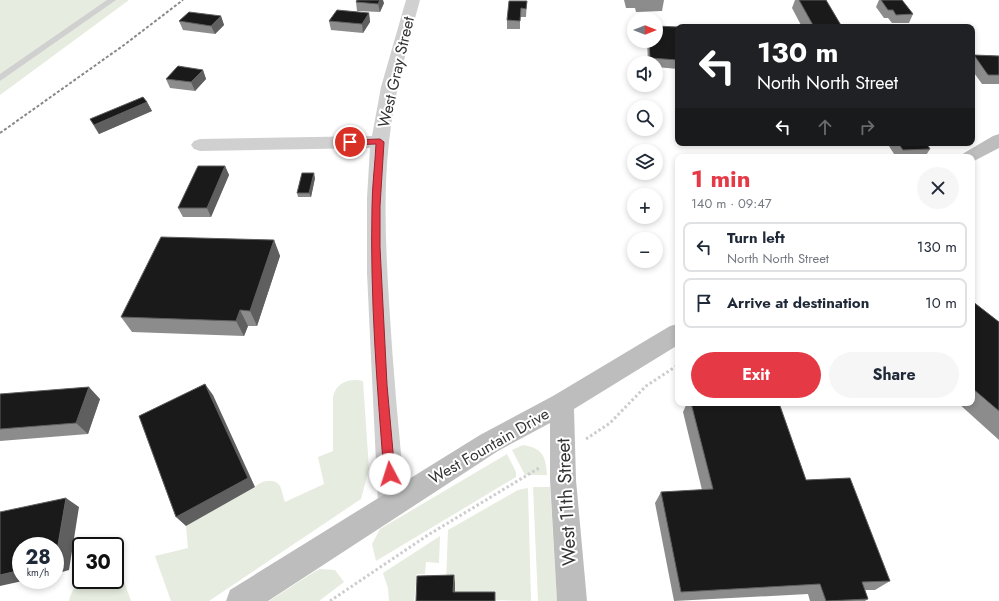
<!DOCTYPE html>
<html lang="en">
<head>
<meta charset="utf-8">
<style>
  :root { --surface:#fff; --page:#f6f6f7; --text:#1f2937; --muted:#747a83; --line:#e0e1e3; --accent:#e63946 }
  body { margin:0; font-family:Jost,sans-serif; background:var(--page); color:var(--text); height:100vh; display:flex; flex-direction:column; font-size:15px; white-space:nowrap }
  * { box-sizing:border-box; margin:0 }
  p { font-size:13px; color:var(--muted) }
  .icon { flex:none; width:22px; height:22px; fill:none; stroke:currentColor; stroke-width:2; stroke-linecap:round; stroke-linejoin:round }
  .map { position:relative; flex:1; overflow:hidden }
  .side { position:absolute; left:675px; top:154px; width:300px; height:252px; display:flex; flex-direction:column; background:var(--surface); border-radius:8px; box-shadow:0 2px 6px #0003 }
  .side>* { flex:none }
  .guide { position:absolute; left:675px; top:24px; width:300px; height:122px; border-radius:8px; box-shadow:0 2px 6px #0003; background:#202124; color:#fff; overflow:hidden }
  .needle { width:26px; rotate:90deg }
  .buttons { position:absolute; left:627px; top:12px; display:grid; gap:8px }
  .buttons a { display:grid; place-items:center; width:36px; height:36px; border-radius:50%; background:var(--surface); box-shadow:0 2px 6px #0003; font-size:20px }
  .speed { position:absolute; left:12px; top:537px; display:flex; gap:8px; font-size:20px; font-weight:700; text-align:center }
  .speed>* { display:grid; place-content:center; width:52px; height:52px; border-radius:50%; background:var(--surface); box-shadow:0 2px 6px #0003; line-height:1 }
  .speed small { font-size:10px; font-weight:400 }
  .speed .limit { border:2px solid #111; border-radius:6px; background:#fff; color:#111 }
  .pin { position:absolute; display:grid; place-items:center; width:34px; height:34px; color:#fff; margin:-17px; border:2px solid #fff; border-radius:50%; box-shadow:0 1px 4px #0007 }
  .me { position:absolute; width:44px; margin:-22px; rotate:355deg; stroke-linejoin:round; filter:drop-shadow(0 0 3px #0008) }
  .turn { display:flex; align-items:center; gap:14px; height:84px; padding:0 16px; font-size:18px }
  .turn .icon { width:52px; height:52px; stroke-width:2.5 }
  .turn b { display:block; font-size:28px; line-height:34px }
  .lanes { display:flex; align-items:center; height:38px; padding:0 16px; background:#0003; justify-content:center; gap:20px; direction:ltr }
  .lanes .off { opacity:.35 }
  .round { display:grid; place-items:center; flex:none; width:42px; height:42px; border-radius:21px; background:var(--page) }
  .headline { display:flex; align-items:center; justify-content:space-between; height:68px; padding:0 16px }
  h1 { font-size:24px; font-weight:700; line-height:30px; color:var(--accent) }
  .button { display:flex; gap:8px; margin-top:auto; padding:8px 16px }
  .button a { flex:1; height:46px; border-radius:24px; background:var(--accent); color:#fff; font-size:16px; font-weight:700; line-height:46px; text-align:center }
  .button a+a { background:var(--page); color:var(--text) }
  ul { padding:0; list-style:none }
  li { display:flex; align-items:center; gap:12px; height:50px; margin:0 8px 6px; padding:0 8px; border:2px solid var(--line); border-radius:8px }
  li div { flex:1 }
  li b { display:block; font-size:15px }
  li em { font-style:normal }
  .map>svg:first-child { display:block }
  .green { fill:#e6ecdf }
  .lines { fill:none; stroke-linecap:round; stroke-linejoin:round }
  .path { stroke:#cdcdcd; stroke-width:3; stroke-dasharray:2.5 2.5; stroke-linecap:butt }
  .lane { fill:#d0d0d0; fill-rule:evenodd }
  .street { fill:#d0d0d0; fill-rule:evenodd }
  .secondary { fill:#bdbdbd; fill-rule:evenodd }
  .rail { stroke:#888; stroke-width:2; stroke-dasharray:3 2; stroke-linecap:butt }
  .wall { fill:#8c8c8c }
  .shaded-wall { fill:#5f5f5f }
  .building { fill:#1a1a1a; stroke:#5f5f5f }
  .route { fill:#e63946; stroke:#96252e }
  .labels { text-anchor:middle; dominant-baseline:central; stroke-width:4; stroke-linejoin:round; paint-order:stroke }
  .street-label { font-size:16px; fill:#333; stroke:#fff }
  .near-street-label { font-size:19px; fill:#333; stroke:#fff }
</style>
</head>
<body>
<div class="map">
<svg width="999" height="601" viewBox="0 0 999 601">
  <rect width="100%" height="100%" fill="#fff"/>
  <path class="green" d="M0 0H129L0 95Z
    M357 380 363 381 369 469 361 499 209 601H171L155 556 188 548 186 526 255 487C261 481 274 477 280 486 282 490 283 497 285 502L324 484 318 457 333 451V397C336 384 345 380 357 380Z
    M523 445C543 448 546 457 547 475H525L512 450Z
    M507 454 516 472V477L376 561 372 544 380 529Z
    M533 487H550L557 601H538Z
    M528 488 531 601 455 599 446 583 448 530 518 490Z
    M440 536 439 563 426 562 425 574H417L414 601H389L388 588 383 573Z
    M320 569 335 570 344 582 319 601H269L314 572Z
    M120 570 131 601H69C75 575 94 580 115 580V571Z"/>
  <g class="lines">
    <path class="path" d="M586 439 610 423 646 386 678 365
      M330 601 428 535 539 468"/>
    <path class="lane" d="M107 0H116L0 81V74Z"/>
    <path class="street" d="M406 0H420C407 47 394 94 389 142 383 195 386 249 389 302 393 369 399 437 406 504L402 513 392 517 382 513 378 504 367 273V198L370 148 200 151 194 149 191 145 194 141 200 139 372 136 381 87Z"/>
    <path class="secondary" d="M999 134V148L972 162V157H961L964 153 993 136Z
      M678 324V345L574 409 576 480 587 601H557L550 480V423L498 451 268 601H226L230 590 480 435 553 396 670 326Z"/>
    <path class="rail" d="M0 133 124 45 183 0"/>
  </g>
  <path class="wall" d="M624 0H664L662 11 636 12 635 8H626Z
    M795 0H826L842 27H802L792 8Z
    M879 0H902L913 14 909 23H892L888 18H884L876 7Z
    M527 1 526 17H520V29H507V20Z
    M356 2 384 3 380 12 357 11Z
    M369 13 370 22 363 33 331 30 329 21Z
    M221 16 224 25 215 34 183 30 179 21Z
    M678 27V69L656 67V63H648L647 41H656Z
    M974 55 999 56V84H982L972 70V58Z
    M203 70 206 79 195 91 170 88 166 79Z
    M147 102 152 111 99 134 95 128 90 119Z
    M887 143H926L930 149 925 157H896Z
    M225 166 229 175 211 217H183L178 208Z
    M315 178 311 197H298L297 193Z
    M274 240 280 256 257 326H248L244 336 132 332 121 317Z
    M972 301 999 322V440L958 403H972Z
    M0 394 100 399 88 434 0 441Z
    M687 403H779L806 480 890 581 875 590H865L868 599 865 601H810L808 594 674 601 655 503 661 492 702 490 683 412Z"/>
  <path class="shaded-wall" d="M380 0H383L384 3 380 12 378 4Z
    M369 13 370 22 363 33 362 24Z
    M221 16 224 25 215 34 211 26Z
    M203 70 206 79 195 91 191 82Z
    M147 102 152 111 99 134 94 125Z
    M225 166 229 175 211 217 207 208Z
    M314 173 315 178 311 197 309 193Z
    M274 240 280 256 257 326 250 311Z
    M240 310 248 326 244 336 236 321Z
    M205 384 213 395 255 487 186 526 176 517Z
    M89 387 100 399 88 434 76 423Z
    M66 498 79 507 69 570 55 574V563Z
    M21 570V580H27L0 586V575Z
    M454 575 455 583V599L453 592Z"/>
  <path class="building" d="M357 0H380L378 4 356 2Z
    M799 0H826L842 27H814Z
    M881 0H902L913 14 896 15 893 10H888Z
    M509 1H527L526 9 521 8 520 21 507 20Z
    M337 10 369 13 362 24 329 21Z
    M189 12 221 16 211 26 179 21Z
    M656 26 678 27V60L650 58 649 41H656Z
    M974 55 999 56V75H988Z
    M178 66 203 70 191 82 166 79Z
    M143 97 147 102 94 125 90 119Z
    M898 143H926L930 149 903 150Z
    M198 166H225L207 208H178Z
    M302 173H314L309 193H297Z
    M161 237 274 240 250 311 240 310 236 321 121 317Z
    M972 301 999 322V411L972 388Z
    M205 384 248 478 176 517 139 416Z
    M89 387 76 423 0 429V394Z
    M691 403H779L806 480 850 478 890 581 862 582 868 599 826 601 820 584 681 592 661 492 713 489Z
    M66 498 55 562V546H21V570L0 575V512Z
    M454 575 453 592H495V601H416L417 576Z"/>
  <path class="route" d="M380 139 384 142 380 206V247L387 385 395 474 394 478 390 479 386 478 384 474C377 386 370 296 372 208 372 187 375 165 376 144L350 145 346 142 350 140Z"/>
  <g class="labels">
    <g class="street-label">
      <text transform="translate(396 72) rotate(-77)">West Gray Street</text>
      <text transform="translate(489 446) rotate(-30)">West Fountain Drive</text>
    </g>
    <g class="near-street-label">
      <text transform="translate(566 502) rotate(-93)">West 11th Street</text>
    </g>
  </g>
</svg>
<div class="buttons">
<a><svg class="needle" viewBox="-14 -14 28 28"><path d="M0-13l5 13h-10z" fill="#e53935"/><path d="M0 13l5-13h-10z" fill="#747a83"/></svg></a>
<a><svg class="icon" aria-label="sound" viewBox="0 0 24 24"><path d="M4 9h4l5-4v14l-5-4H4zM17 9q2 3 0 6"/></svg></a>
<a><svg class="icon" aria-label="search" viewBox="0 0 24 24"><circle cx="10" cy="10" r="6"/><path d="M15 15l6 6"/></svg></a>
<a><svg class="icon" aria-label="layers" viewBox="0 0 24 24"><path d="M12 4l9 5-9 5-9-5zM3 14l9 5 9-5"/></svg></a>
<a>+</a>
<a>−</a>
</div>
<div class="speed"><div>28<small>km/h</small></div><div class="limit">30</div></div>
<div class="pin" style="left:350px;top:142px;background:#d93025"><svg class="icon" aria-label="arrive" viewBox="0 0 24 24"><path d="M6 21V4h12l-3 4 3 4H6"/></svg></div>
<svg class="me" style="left:390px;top:474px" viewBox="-20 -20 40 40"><circle r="19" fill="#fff"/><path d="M0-13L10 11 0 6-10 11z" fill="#e63946"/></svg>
<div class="guide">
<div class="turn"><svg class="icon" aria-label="left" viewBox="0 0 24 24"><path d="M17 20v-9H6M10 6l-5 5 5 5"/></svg><div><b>130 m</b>North North Street</div></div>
<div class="lanes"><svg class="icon" aria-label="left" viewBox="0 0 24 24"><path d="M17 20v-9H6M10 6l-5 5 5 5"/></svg><svg class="icon off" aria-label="ahead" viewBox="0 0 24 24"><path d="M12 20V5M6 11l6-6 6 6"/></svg><svg class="icon off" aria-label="right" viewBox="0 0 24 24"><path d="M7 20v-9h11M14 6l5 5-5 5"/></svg></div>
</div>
<section class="side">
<div class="headline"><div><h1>1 min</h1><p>140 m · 09:47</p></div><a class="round"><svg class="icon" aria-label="close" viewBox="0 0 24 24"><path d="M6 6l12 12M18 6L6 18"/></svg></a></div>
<ul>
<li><svg class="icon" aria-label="left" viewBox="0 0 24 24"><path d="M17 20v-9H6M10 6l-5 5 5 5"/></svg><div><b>Turn left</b><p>North North Street</p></div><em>130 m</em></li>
<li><svg class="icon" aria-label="arrive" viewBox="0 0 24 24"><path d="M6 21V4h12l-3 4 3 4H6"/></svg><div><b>Arrive at destination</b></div><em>10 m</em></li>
</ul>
<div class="button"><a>Exit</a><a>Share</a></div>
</section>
</div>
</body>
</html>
